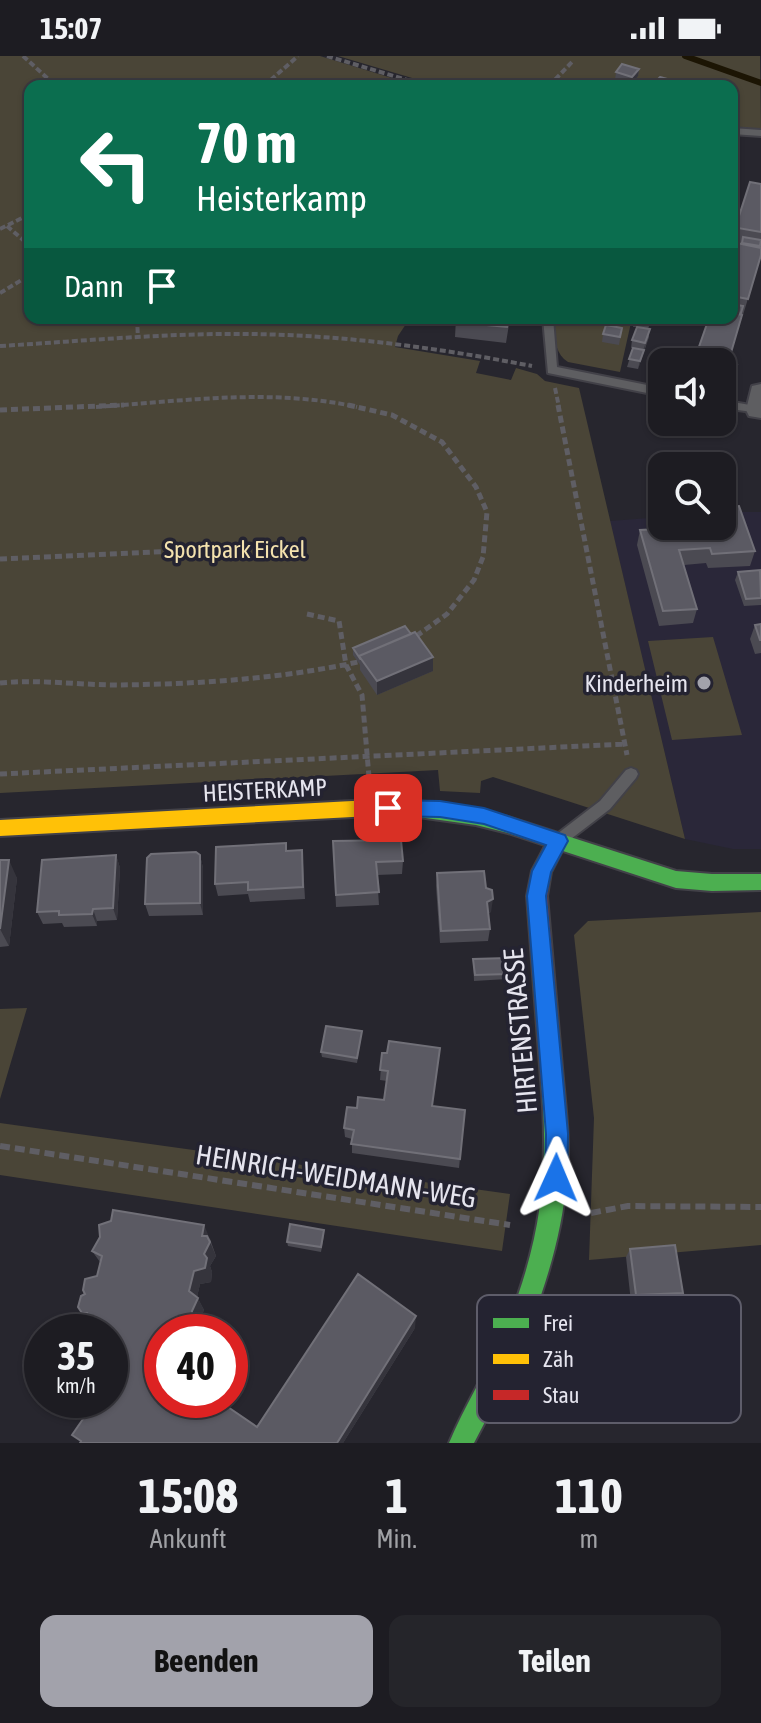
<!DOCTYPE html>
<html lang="de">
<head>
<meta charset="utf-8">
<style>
  :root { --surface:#1d1c22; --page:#25252a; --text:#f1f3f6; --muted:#a0a1a5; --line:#3b3a40; --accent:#a2a2ab }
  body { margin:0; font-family:"Asap Condensed",sans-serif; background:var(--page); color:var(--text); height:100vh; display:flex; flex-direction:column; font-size:30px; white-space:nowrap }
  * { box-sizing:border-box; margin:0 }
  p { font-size:26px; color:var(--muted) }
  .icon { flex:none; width:44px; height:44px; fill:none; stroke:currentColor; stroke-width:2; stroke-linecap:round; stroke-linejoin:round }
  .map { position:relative; height:1387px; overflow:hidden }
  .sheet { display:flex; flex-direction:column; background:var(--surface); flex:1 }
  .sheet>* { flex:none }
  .top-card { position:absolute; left:24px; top:24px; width:714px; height:244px; border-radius:16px; box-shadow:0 2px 6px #0004,0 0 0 2px var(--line); background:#0b6e4f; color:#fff; overflow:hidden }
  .fabs { position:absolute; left:648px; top:292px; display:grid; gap:16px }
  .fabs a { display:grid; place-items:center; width:88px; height:88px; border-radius:16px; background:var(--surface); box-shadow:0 2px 6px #0004,0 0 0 2px var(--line); font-size:40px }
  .speed { position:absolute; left:24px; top:1258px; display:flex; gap:16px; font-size:40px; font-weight:700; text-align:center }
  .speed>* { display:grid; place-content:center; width:104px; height:104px; border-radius:50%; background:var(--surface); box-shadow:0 2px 6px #0004,0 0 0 2px var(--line); line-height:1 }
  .speed small { font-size:20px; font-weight:400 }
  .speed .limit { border:12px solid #d22; background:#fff; color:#111 }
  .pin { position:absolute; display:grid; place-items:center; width:68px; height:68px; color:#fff; margin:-34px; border-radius:16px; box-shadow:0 4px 12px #0006 }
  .me { position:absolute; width:88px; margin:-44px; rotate:1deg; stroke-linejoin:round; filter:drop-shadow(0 0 6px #0008) }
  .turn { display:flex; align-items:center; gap:28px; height:168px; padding:0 40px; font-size:36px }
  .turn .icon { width:104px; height:104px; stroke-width:2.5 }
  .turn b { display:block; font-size:56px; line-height:68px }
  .then { display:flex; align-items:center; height:76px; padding:0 40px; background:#0003; gap:16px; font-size:30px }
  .eta { display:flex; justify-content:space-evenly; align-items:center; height:136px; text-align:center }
  .eta b { font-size:48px; font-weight:700; line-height:56px }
  .action { display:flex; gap:16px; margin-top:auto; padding:16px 40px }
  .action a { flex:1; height:92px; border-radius:16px; background:var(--accent); color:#111; font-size:32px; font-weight:700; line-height:92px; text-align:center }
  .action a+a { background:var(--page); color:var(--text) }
  .status { display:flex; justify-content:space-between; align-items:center; height:56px; padding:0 40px; background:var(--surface); direction:ltr }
  .status svg { height:22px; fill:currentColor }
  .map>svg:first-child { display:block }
  .built { fill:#2a2739 }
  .green { fill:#4a4537 }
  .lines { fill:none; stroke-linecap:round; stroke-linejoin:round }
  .stream { stroke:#1c1504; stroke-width:6 }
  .lane-casing { stroke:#424148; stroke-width:4 }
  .street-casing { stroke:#424148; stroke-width:4 }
  .fast-casing { stroke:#424148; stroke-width:4 }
  .slow-casing { stroke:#424148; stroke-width:4 }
  .jam-casing { stroke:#424148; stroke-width:4 }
  .path-far2 { stroke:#5f5e64; stroke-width:4; stroke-dasharray:6 3; stroke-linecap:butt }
  .path-far1 { stroke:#5f5e64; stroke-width:5; stroke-dasharray:7 4; stroke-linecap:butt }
  .path { stroke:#5f5e64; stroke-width:6; stroke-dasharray:10 5; stroke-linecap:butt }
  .lane { fill:#5e5e61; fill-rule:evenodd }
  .street { fill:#5e5e61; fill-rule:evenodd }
  .fast { fill:#4caf50; fill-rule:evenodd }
  .slow { fill:#ffc107; fill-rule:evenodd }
  .jam { fill:#c62828; fill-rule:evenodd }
  .wall { fill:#4b4a52 }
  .shaded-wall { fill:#35343c }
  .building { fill:#5b5a63; stroke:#717078; stroke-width:2 }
  .route { fill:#1a73e8; stroke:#114b97; stroke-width:2 }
  .poi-dot { fill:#a2a2ab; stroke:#242331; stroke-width:3 }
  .labels { text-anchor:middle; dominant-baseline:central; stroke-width:7; stroke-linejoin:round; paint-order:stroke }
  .park-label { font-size:24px; fill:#f4e2ae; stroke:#242331 }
  .poi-label { font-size:24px; fill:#e5e4ee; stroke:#242331; text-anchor:end }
  .street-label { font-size:24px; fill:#e5e4ee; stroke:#242331 }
  .near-street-label { font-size:28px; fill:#e5e4ee; stroke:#242331 }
  .key { fill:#242331; stroke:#5e5d6a; stroke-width:2 }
  .key-label { font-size:22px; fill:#e5e4ee }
</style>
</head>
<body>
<div class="status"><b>15:07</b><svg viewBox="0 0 49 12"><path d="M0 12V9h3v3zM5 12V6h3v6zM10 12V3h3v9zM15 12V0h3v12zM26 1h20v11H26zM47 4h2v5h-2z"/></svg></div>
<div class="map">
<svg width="761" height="1387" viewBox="0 0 761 1387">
  <rect width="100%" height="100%" fill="#27262e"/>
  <path class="built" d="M732 456H761V793H733L685 783 610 465 662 461V470H722Z"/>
  <path class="green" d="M0 0H320L418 30H30V262H410L398 280 395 291 480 305 476 317 511 324 516 312 537 318 545 325 579 332 685 783 493 721 481 725 480 737 440 735 438 714 0 737Z
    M338 0H760L761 74 732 72V30H439Z
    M555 262H632L620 316 568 306C553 296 555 279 555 262Z
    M713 581 742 679 672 684 648 585Z
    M761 856V1189L589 1204 594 1062 574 879 588 865Z
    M27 952 0 1043V953Z
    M0 1067 510 1138 502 1195 0 1119Z"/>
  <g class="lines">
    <path class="stream" d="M685 0 761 27"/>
    <g class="lane-casing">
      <path id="lane" d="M732 72 761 74V80L732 78Z
        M543 262H553L557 311 662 332V340L548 317Z
        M722 344 761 351V357L722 352Z
        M631 712 636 714 638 718 636 722 610 753 567 786 562 788 557 786 555 782 557 778 600 745 626 714Z"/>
    </g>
    <g class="street-casing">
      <path id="street" d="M761 328V362L749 360 746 354 752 330Z"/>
    </g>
    <g class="fast-casing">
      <path id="fast" d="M411 745 444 747 508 761 676 815 712 818H761V834L712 835 676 832 508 777 476 769 404 759 402 753 404 747Z
        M552 1013 559 1016 563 1023C566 1055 570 1089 567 1121 559 1216 518 1304 474 1387H449C464 1351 485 1318 501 1282 540 1193 550 1120 541 1023L545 1016Z"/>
    </g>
    <g class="slow-casing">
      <path id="slow" d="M371 744 418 747 420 753 418 759 371 760 0 780V764Z"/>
    </g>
    <g class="jam-casing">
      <path id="jam" d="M558 777 565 779 567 785 551 816 547 840 563 1023 559 1030 552 1033 545 1030 541 1023 527 840 532 815 551 779Z"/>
    </g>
    <path class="path-far2" d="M23 0 56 30
      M327 0 427 30
      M264 30 298 0
      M549 30 572 6
      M7 170 30 190
      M0 173 30 158
      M0 237 30 219
      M137 262 138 283
      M0 290C83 285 166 277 249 278 344 279 438 292 532 310
      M555 332 559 351
      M96 351C182 345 272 332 357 351"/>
    <path class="path-far1" d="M348 349 392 359 442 386 476 431 487 456 483 501 474 524 447 558 415 581
      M558 349 627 699
      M0 354 124 349
      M0 503 285 490
      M307 558 339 565 346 609 362 639 369 721
      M0 627C39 623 78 629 118 629 198 628 279 623 358 606
      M0 718 625 688"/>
    <path class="path" d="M0 1090 510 1169
      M591 1157 628 1150 761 1151"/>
    <use href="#lane" class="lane"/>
    <use href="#street" class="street"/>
    <use href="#fast" class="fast"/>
    <use href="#slow" class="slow"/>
    <use href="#jam" class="jam"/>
  </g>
  <path class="wall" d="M639 13 638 20 631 29 615 24 616 16Z
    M761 128V200L743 259 741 258 728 307 737 309 731 330 722 328V306L694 305 732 262V162L738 163Z
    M456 262H510L506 287 455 281Z
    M635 262H668L665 270 650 267 648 273 649 281 638 313 627 311 633 292H631L632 284 637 271H633Z
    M622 272 619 289 602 286 603 278Z
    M694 470H722L755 495 750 510 708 512 706 507 684 509 697 553 693 567 659 570 637 489 640 474 695 472Z
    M738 516 761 517V549L744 550 735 524Z
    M761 568V597L755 598 750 583 755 569Z
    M411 578 433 601V615L377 639 360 614V609L353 599V592Z
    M333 785 403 805 402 818 377 819 379 849 336 851Z
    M286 787 287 795 303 807 305 843 250 846 248 838 218 840 215 828Z
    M116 799 120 812 117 864 97 865V870L64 871 62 867 43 868 37 856Z
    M200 799 203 812V859L149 860 145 848Z
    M0 804 17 822 9 890 0 891Z
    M437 817 486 832 491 856 488 857 490 873 488 885 440 887 436 830Z
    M473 903 508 918 507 923 474 925Z
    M362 975 357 1007 322 1001 321 996Z
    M382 997 433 1051 465 1054 459 1112 352 1097V1083L345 1081 344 1072 357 1052 384 1044 387 1025 380 1024Z
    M324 1179 321 1196 288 1190 287 1186Z
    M210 1183 216 1200 210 1210 212 1216 211 1226 200 1228 197 1241 204 1254 198 1267V1276H162V1344L231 1353 257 1371 415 1272 343 1387 83 1363 86 1261 78 1251 85 1238 97 1220 100 1206 92 1195Z
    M630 1193 683 1237 678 1244 631 1246 626 1201Z
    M621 1282 678 1361 672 1366H624L621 1337 554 1336 552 1297 553 1294 617 1293 616 1289Z"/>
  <path class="shaded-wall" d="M639 13 638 20 631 29 632 21Z
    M650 273 642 302 638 313 640 305Z
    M433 601V615L377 639V625Z
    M116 799 120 812 117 864 113 852Z
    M200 799 203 812V859L200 847Z
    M9 804 17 822 9 890 0 873Z
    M493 843 491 856 485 858 487 846Z
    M93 853 97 865V870L92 858Z
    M204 1169 210 1183 208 1189 210 1186 216 1200 210 1210 212 1216 211 1226 200 1228 196 1246 198 1242 204 1254 198 1267V1276H180L194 1215 204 1198 202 1180Z
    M416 1260 415 1272 343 1387H337Z"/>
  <path class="building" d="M622 8 639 13 632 21 616 16Z
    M660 21 682 27 679 30H665L654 27Z
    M609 27 620 30H605Z
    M732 98 738 99 733 114H732Z
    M750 126 761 128V176L732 171V162L738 163Z
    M743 181 761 184 760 190 742 187Z
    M732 186 761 192V199L748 243 732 240Z
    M732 248 743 250 741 257 732 255Z
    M732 257 742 259 728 307 737 309 735 315 722 312V306H683L684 303 694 305 709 262H732Z
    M456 262H509L507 271 455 266Z
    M635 262H650L649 266Z
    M606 269 622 272 620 281 603 278Z
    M637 271 650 273 645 287 632 284Z
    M633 292 644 294 640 305 629 303Z
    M739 450 755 495 712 498 710 492 679 494 697 553 663 555 640 474 722 470V451Z
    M760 514 761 542 746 543 738 516Z
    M761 568V584H760L755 569Z
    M405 570 411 578 359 600V601L353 592Z
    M415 576 433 601 377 625 359 600Z
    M401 784 403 805 376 806 379 836 336 839 333 785Z
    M286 787V795L302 794 303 831 248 834V826L215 828 216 791Z
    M196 796 200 799V847L145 848 147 802 151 798Z
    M116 799 113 852 93 853 92 858 59 859V855L37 856 42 804Z
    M0 804H9L0 873Z
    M484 815 486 832 492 834 493 843 487 846 490 873 441 875 437 817Z
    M507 902 508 918 475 919 473 903Z
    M326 970 362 975 357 1002 321 996Z
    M389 985 440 992 432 1050 465 1054 460 1103 351 1088 354 1074 344 1072 347 1051 357 1052 358 1041 384 1044 388 1015 380 1014 382 997H387Z
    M113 1154 204 1169 202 1180H207L210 1186 204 1198 207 1202 205 1212 194 1215 189 1235 198 1242 192 1255V1270L181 1273 180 1276H162V1344H225V1349L257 1371 358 1218 416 1260 337 1387H80L81 1385 72 1379 83 1363 61 1344H110V1276H81L87 1257H82L78 1251 81 1240 85 1238 83 1234 85 1223 97 1220 102 1200 92 1195 100 1181 99 1169 111 1165Z
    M290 1168 324 1174 321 1191 287 1186Z
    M675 1189 683 1237 636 1239 630 1193Z"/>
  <path class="route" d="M388 744 440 745 484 752 565 779 568 785 551 816 546 840 568 1078 567 1122 564 1130 556 1133 548 1130 545 1122 546 1078 527 840 532 815 546 789 484 768 440 761 388 760 381 757 379 752 381 746Z"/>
  <circle class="poi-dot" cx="704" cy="627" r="8"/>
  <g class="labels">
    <g class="park-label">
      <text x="235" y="493">Sportpark Eickel</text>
    </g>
    <g class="poi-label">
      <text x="688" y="627">Kinderheim</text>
    </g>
    <g class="street-label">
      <text transform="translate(265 734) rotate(-3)">HEISTERKAMP</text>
    </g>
    <g class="near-street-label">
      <text transform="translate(520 975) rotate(-95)">HIRTENSTRASSE</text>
      <text transform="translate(336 1120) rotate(9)">HEINRICH-WEIDMANN-WEG</text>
    </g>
  </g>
  <rect x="477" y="1239" width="264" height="128" rx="12" class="key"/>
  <rect x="493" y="1262" width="36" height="10" fill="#4caf50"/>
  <rect x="493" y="1298" width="36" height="10" fill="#ffc107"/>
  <rect x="493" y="1334" width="36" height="10" fill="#c62828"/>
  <g class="key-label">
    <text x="543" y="1275">Frei</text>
    <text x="543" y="1311">Zäh</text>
    <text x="543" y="1347">Stau</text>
  </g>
</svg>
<div class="fabs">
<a><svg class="icon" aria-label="sound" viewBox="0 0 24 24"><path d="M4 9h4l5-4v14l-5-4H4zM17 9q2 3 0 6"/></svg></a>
<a><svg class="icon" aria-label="search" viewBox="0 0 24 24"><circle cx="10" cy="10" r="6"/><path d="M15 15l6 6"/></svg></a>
</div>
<div class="speed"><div>35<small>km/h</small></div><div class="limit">40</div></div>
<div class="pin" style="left:388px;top:752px;background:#d93025"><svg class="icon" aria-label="arrive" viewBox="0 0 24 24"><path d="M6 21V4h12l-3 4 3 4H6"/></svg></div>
<svg class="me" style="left:556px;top:1122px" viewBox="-20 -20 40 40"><path d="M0-17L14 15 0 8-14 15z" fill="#1a73e8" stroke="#fff" stroke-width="4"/></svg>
<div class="top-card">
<div class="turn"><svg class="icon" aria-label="left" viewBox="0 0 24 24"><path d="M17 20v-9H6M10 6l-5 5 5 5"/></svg><div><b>70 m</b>Heisterkamp</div></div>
<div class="then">Dann<svg class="icon" aria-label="arrive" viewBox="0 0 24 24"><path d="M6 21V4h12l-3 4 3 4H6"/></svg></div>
</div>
</div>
<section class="sheet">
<div class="eta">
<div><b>15:08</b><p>Ankunft</p></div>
<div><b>1</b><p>Min.</p></div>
<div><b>110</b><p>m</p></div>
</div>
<div class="action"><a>Beenden</a><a>Teilen</a></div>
</section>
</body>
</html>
